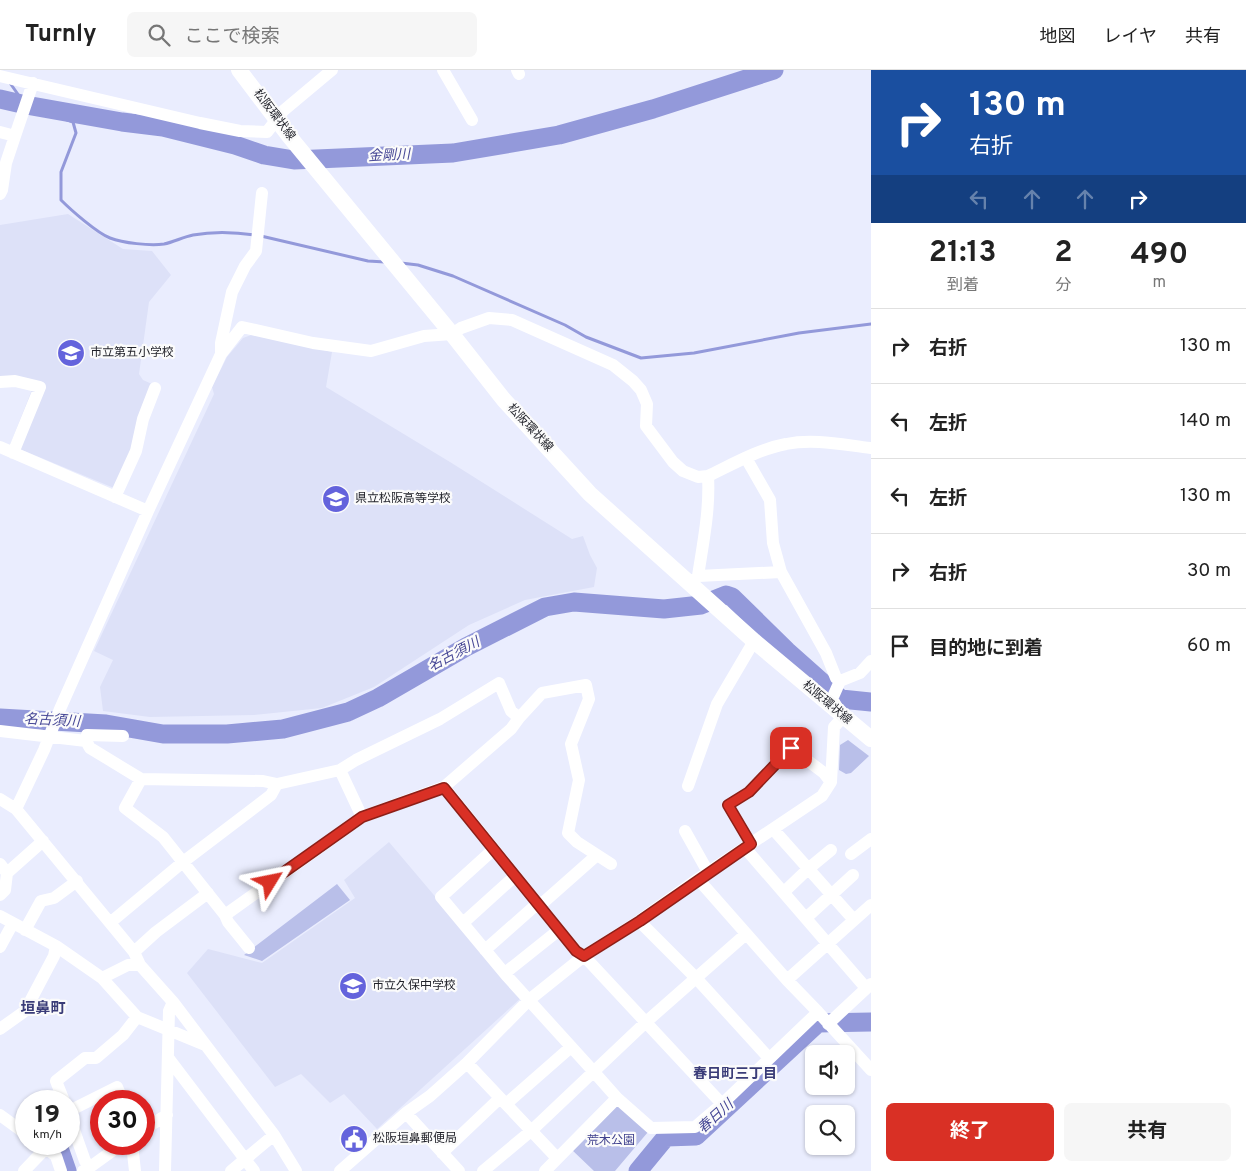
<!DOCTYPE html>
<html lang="ja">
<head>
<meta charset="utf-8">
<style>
  :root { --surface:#fff; --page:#f6f6f6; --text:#222; --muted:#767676; --line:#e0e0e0; --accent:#d93025 }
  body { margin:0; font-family:Overpass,"Noto Sans JP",sans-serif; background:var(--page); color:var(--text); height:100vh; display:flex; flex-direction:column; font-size:19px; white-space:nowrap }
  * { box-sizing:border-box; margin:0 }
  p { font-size:16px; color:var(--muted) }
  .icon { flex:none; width:28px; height:28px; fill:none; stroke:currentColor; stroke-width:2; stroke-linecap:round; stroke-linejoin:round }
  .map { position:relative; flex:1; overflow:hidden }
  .sheet { display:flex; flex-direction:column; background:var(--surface); width:375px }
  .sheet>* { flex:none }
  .guide { background:#1a4fa0; color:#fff; overflow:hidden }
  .controls { position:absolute; left:805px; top:975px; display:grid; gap:10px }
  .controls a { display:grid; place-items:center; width:50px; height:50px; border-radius:8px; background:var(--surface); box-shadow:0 1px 4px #0004; font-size:25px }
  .speed { position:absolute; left:15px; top:1020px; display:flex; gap:10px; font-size:25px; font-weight:700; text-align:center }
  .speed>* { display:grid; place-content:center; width:65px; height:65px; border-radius:50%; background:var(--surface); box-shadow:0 1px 4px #0004; line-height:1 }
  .speed small { font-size:12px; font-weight:400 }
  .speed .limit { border:8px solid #d22; background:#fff; color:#111 }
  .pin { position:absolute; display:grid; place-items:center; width:42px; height:42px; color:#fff; margin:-21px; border-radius:10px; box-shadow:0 2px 8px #0006 }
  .me { position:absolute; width:55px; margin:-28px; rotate:55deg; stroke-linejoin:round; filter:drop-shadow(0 0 4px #0008) }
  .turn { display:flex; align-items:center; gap:18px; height:105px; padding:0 15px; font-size:22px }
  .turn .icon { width:65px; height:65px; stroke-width:2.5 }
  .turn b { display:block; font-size:35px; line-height:42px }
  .lanes { display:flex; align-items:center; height:48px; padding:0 15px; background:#0003; justify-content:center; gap:25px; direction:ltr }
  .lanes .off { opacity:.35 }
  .eta { display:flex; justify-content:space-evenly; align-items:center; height:85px; text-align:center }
  .eta b { font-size:30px; font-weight:700; line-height:35px }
  .button { display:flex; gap:10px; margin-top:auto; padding:10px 15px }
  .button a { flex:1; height:58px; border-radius:8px; background:var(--accent); color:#fff; font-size:20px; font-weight:700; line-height:58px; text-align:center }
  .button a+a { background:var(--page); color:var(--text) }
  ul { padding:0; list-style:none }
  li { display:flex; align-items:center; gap:15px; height:75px; padding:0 15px; border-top:1px solid var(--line) }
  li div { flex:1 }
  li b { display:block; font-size:19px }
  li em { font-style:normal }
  header { display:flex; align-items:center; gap:30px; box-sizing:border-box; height:70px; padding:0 25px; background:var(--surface); border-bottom:1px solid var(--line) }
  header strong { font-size:24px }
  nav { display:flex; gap:28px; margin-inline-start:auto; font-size:18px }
  .search { width:350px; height:45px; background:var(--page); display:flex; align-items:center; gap:12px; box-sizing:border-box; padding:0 18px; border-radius:8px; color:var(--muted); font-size:19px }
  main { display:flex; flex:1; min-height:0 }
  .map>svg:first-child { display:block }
  .built { fill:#dde1f8 }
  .green { fill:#b9bfe9 }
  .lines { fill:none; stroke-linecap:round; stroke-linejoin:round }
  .stream { stroke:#9399da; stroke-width:3 }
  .river { stroke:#9399da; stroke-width:19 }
  .minor { stroke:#fff; stroke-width:12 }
  .major { stroke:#fff; stroke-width:16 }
  .route-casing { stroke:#8d1f18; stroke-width:12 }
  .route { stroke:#d93025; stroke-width:9 }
  .labels { text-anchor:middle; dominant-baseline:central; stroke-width:4.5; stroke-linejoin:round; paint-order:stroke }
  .street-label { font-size:12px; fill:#1f2028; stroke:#fbfbfb }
  .poi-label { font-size:12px; fill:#1f2028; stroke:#fbfbfb; text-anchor:start }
  .park-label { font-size:12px; fill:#3f408d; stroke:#fbfbfb }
  .water-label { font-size:14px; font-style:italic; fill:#474896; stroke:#fbfbfb }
  .neighbourhood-label { font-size:14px; font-weight:bold; fill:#3a3c78; stroke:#fbfbfb }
  .quarter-label { font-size:15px; font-weight:bold; fill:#3a3c78; stroke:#fbfbfb }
</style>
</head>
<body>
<header>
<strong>Turnly</strong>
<div class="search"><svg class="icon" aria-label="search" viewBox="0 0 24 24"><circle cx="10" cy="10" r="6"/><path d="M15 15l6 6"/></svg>ここで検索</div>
<nav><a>地図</a><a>レイヤ</a><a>共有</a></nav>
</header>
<main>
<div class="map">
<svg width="871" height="1101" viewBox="0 0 871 1101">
  <rect width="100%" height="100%" fill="#eaedfe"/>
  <path class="built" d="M68 144 123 179 152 181 171 205 149 232 139 304 143 310 152 314 128 389 114 418 10 375 35 312 0 308V155Z
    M254 264 332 282 326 317 450 392 572 469 583 466 590 485 597 498 594 517 525 530 469 555 374 617 322 638 254 645 150 647 103 641 100 617 113 590 94 581 214 324 212 317 227 287 243 268Z
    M389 772 521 928 377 1059 344 1024 330 1033 301 1004 275 1017 187 903 208 879 262 893 355 828 344 810Z"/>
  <path class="green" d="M848 670 869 686 851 703 846 704 839 700 840 675Z
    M337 814 350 830 262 891 244 885Z
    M616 1034 648 1062 615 1101H594L571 1079Z"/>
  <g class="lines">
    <path class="stream" d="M10 13 22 30
      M28 36 73 52 76 63 61 102V130C71 140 97 163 110 168 123 173 150 176 164 174 174 172 183 167 193 165 214 161 235 162 255 165
      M261 166 368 191 385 192
      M401 193 418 195 453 206 565 255 586 267 641 288 694 283 799 263 871 254"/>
    <path class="river" d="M0 29 26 35 122 52 163 57 235 75 264 85 294 90 453 83 559 65 653 39 774 0
      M0 648 106 654 163 664H227L283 659 348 642 378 628 466 577 545 537 574 532 664 539 701 535 726 525 732 527 787 581 841 629 871 632
      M50 1074 60 1081 67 1101
      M638 1101 666 1067 696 1066 818 953 871 952"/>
    <path class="minor" d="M443 0 472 50
      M517 0 519 4
      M0 6 200 53 240 61 267 62 283 41 332 0
      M0 62 15 66 6 93 2 120 0 124
      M15 66 33 13
      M221 284V273L232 222 245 196 256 181 262 123
      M0 312 15 311 40 317 13 383
      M0 377 148 441
      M746 388 770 430 773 473 781 502 826 583 836 608 840 611
      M115 427 136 381 143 349 155 318
      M698 506C703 473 710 440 708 406 733 394 759 379 786 374 814 368 844 375 871 378
      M693 511 698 506 781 502
      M519 648 542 623 586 615 589 629 571 674 579 710 568 763 577 772 611 794
      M0 661 86 671 90 678 141 709 263 711 277 714
      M86 671 87 665 123 666
      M141 709 125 738 163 767 225 845 362 747 340 700
      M688 716 717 634 754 571
      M0 729 16 739 134 882 140 895 173 932 274 1065 296 1101
      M16 739 44 680 60 639 148 441 221 284 242 257 313 273 371 281 424 266 452 264 461 258 489 248 512 250 613 295 633 311 641 320 647 334 646 356 673 392 683 401 698 407 708 406
      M362 747 444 717
      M773 759 854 850
      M685 761 708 802
      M751 774 728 735 749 722 791 678 824 703 831 712
      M745 778 866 918
      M494 779 441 827 506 905 594 1002 617 1028 651 1058 695 1057 722 1034 818 942
      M851 784 871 769
      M0 794 7 803 5 820 0 825
      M7 803 43 771
      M698 809 787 910 818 942 871 1000
      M784 822 808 799 831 780
      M225 845 228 852 249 878
      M0 846 56 876 102 908 137 947 205 975
      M806 848 853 805
      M639 851 696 908 769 988
      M111 852 183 792 271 725 277 714 340 700 356 690 440 649 499 613 511 641 519 648 511 659 444 717 576 881 584 886 722 1034
      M463 853 515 806
      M25 860 41 831 54 828 77 811
      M0 877 13 853
      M485 880 537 834 545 831 597 785
      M134 882 156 862 208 823
      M505 903 559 860
      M102 908 128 895H140
      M787 910 871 835
      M828 954 871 914
      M0 959 25 941 54 886 56 876
      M169 989 254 1101
      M467 993 557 1088
      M64 1031 56 1011 85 988H96L123 965 137 947
      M506 1034 571 977
      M69 1041 117 1017 123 1031
      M406 1043 459 1101
      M0 1045 26 1064
      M69 1046 85 1091 90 1097 83 1101
      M144 1059 167 1045
      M40 1074 56 1086 61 1101
      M132 1074 135 1101
      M442 1083 500 1028
      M90 1097 122 1074
      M24 1101 46 1078
      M165 1101 169 941 173 932
      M231 1101 274 1065
      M340 1101 406 1043 430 1026 467 993 529 930 584 886 639 851 698 809 822 726 831 712 834 657 843 647 832 629 840 611 860 603 871 591
      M483 1101 531 1061 646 952 746 864
      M545 1101 617 1028"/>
    <path class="major" d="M239 0 289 66 452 264 504 330 590 424 754 571 871 669"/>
  </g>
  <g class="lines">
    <g class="route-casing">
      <path id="route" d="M270 812 362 747 444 718 576 881 584 886 640 851 751 774 728 735 749 722 791 678"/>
    </g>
    <use href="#route" class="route"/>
  </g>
  <defs>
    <g id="school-disc" transform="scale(1.4375)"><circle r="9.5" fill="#6463dc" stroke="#fbfbfb"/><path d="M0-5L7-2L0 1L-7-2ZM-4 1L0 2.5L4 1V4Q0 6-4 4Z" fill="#fff"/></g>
    <g id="civic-disc" transform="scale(1.4375)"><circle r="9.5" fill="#6463dc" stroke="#fbfbfb"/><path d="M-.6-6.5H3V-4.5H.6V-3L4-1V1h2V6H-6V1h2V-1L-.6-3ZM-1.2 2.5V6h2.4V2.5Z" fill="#fff"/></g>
  </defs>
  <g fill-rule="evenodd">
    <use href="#school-disc" x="71" y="283"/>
    <use href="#school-disc" x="336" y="429"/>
    <use href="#school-disc" x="353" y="916"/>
    <use href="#civic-disc" x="354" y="1069"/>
  </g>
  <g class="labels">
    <g class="street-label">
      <text transform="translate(274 45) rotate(53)">松阪環状線</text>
      <text transform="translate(530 358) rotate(47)">松阪環状線</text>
      <text transform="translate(827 633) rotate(40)">松阪環状線</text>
    </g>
    <g class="poi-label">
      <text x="90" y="283">市立第五小学校</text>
      <text x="355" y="429">県立松阪高等学校</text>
      <text x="372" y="916">市立久保中学校</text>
      <text x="373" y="1069">松阪垣鼻郵便局</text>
    </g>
    <g class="park-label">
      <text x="611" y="1071">荒木公園</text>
    </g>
    <g class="water-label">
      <text transform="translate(389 86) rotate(-3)">金剛川</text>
      <text transform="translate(454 585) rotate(-28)">名古須川</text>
      <text transform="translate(52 651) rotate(3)">名古須川</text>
      <text transform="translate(716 1047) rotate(-42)">春日川</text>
    </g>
    <g class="neighbourhood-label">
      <text x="735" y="1004">春日町三丁目</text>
    </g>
    <g class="quarter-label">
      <text x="43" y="939">垣鼻町</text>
    </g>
  </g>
</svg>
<div class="controls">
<a><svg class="icon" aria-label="sound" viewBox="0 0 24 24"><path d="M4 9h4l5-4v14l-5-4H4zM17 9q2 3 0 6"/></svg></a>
<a><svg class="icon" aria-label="search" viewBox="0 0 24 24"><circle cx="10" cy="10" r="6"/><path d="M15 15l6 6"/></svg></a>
</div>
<div class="speed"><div>19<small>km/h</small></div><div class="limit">30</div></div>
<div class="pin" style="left:791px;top:678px;background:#d93025"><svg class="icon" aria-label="arrive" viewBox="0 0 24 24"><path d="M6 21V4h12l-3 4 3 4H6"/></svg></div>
<svg class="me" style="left:270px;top:812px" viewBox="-20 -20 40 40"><path d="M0-17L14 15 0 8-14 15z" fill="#d93025" stroke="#fff" stroke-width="4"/></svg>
</div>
<section class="sheet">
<div class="guide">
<div class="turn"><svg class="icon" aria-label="right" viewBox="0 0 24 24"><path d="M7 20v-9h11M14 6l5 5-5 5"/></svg><div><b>130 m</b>右折</div></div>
<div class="lanes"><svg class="icon off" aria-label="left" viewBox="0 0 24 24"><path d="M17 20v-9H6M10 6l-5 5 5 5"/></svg><svg class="icon off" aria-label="ahead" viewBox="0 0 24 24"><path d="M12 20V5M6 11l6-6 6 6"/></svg><svg class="icon off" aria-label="ahead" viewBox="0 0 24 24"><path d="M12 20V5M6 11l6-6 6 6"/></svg><svg class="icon" aria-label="right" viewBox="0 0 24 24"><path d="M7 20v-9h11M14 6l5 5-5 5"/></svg></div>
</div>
<div class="eta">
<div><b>21:13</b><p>到着</p></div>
<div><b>2</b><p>分</p></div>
<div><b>490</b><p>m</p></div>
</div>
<ul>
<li><svg class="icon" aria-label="right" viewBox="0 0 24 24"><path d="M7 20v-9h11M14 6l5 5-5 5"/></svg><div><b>右折</b></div><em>130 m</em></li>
<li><svg class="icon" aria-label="left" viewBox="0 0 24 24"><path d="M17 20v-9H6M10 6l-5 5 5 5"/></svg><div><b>左折</b></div><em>140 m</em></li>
<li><svg class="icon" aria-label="left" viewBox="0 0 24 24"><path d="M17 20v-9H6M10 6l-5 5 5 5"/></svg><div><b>左折</b></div><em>130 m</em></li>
<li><svg class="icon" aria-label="right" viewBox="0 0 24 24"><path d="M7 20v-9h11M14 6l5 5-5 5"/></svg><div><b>右折</b></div><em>30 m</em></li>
<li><svg class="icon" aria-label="arrive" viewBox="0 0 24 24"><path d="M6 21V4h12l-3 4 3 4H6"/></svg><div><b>目的地に到着</b></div><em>60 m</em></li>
</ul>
<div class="button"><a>終了</a><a>共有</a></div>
</section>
</main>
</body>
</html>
